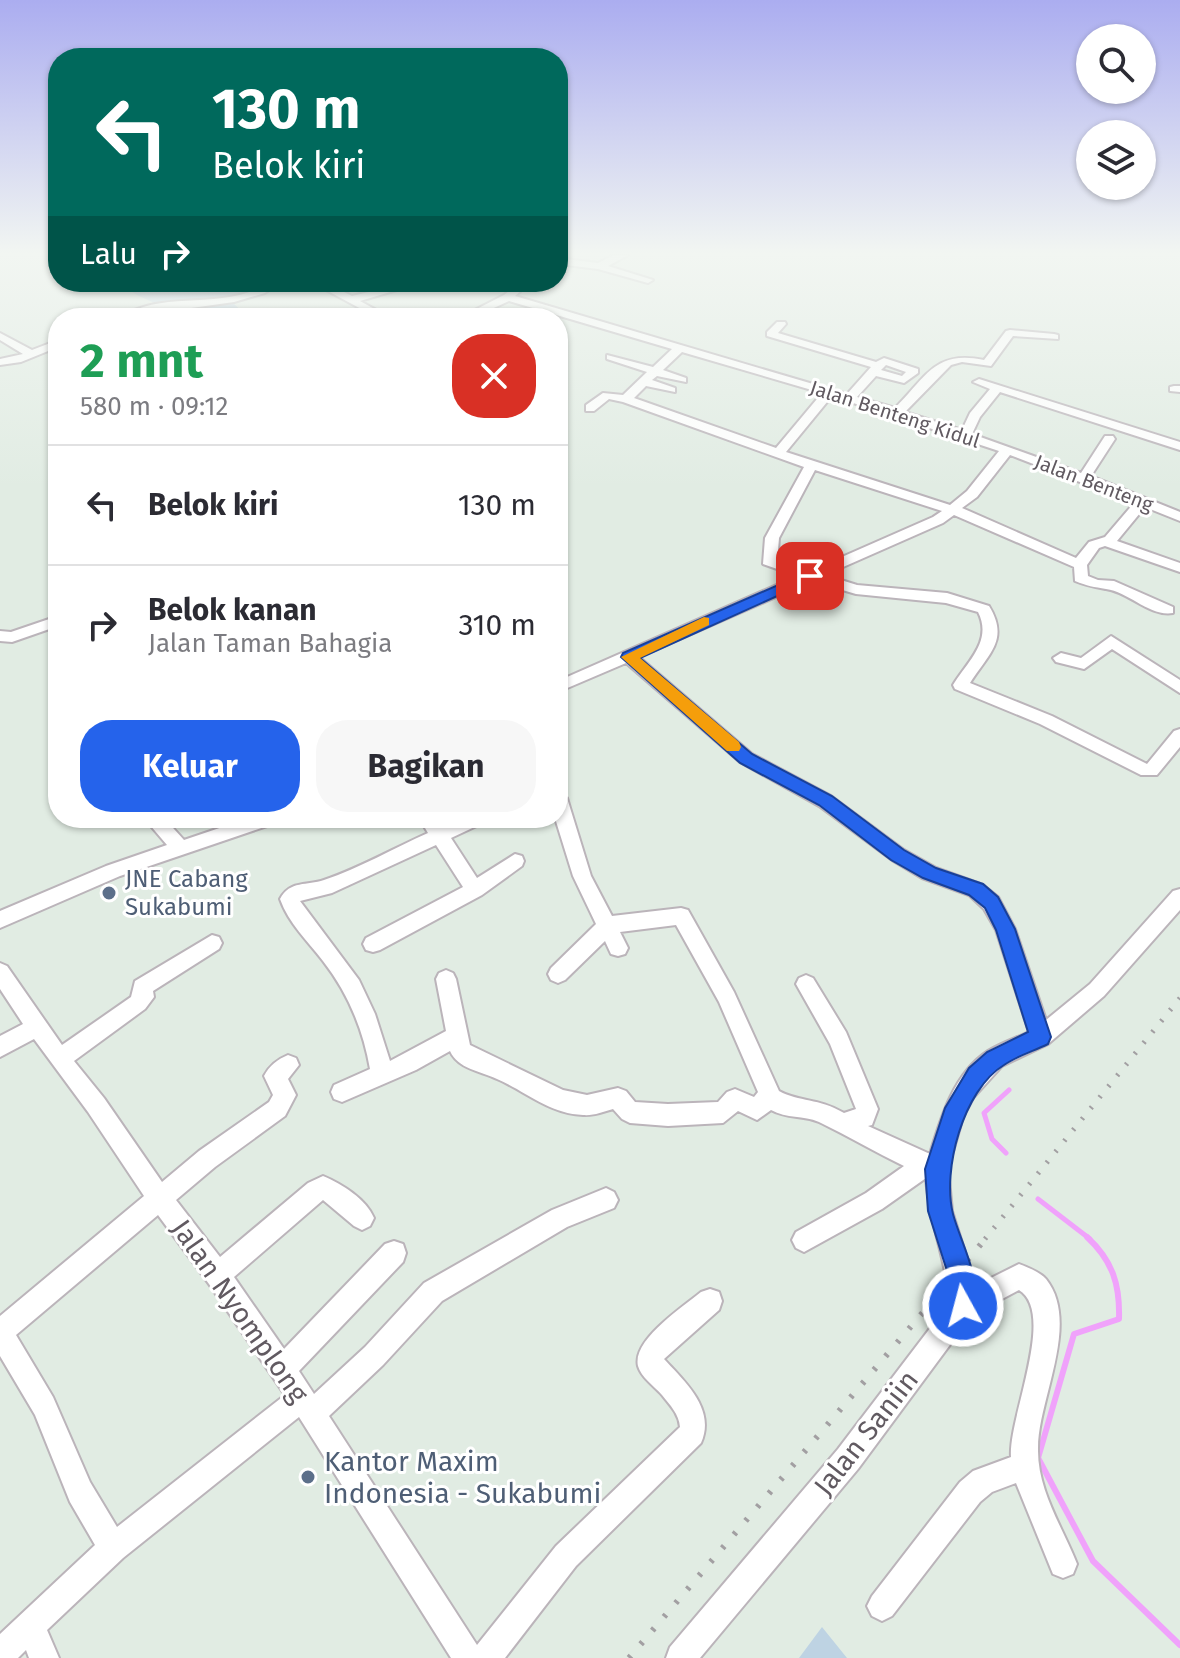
<!DOCTYPE html>
<html lang="id">
<head>
<meta charset="utf-8">
<style>
  :root { --surface:#fff; --page:#f7f7f7; --text:#2b2b33; --muted:#7c7c81; --line:#e1e1e2; --accent:#2563eb }
  body { margin:0; font-family:"Fira Sans",sans-serif; background:var(--page); color:var(--text); height:100vh; display:flex; flex-direction:column; font-size:30px; white-space:nowrap }
  * { box-sizing:border-box; margin:0 }
  p { font-size:26px; color:var(--muted) }
  .icon { flex:none; width:44px; height:44px; fill:none; stroke:currentColor; stroke-width:2; stroke-linecap:round; stroke-linejoin:round }
  .map { position:relative; flex:1; overflow:hidden }
  .panel { position:absolute; left:48px; top:308px; width:520px; height:520px; display:flex; flex-direction:column; background:var(--surface); border-radius:32px; box-shadow:0 2px 6px #0004 }
  .panel>* { flex:none }
  .banner { position:absolute; left:48px; top:48px; width:520px; height:244px; border-radius:32px; box-shadow:0 2px 6px #0004; background:#00695c; color:#fff; overflow:hidden }
  .buttons { position:absolute; left:1076px; top:24px; display:grid; gap:16px }
  .buttons a { display:grid; place-items:center; width:80px; height:80px; border-radius:50%; background:var(--surface); box-shadow:0 2px 6px #0004; font-size:40px }
  .pin { position:absolute; display:grid; place-items:center; width:68px; height:68px; color:#fff; margin:-34px; border-radius:16px; box-shadow:0 4px 12px #0006 }
  .me { position:absolute; width:88px; margin:-44px; rotate:353deg; stroke-linejoin:round; filter:drop-shadow(0 0 6px #0008) }
  .turn { display:flex; align-items:center; gap:28px; height:168px; padding:0 32px; font-size:36px }
  .turn .icon { width:104px; height:104px; stroke-width:2.5 }
  .turn b { display:block; font-size:56px; line-height:68px }
  .then { display:flex; align-items:center; height:76px; padding:0 32px; background:#0003; gap:16px; font-size:30px }
  .round { display:grid; place-items:center; flex:none; width:84px; height:84px; border-radius:32px; background:var(--page) }
  .headline { display:flex; align-items:center; justify-content:space-between; height:136px; padding:0 32px }
  h1 { font-size:48px; font-weight:700; line-height:60px; color:#1e9e55 }
  .action { display:flex; gap:16px; margin-top:auto; padding:16px 32px }
  .action a { flex:1; height:92px; border-radius:32px; background:var(--accent); color:#fff; font-size:32px; font-weight:700; line-height:92px; text-align:center }
  .action a+a { background:var(--page); color:var(--text) }
  ul { padding:0; list-style:none }
  li { display:flex; align-items:center; gap:24px; height:120px; padding:0 32px; border-top:2px solid var(--line) }
  li div { flex:1 }
  li b { display:block; font-size:30px }
  li em { font-style:normal }
  .map>svg:first-child { display:block }
  .green { fill:#bed3e3 }
  .lines { fill:none; stroke-linecap:round; stroke-linejoin:round }
  .stream-far1 { stroke:#f0a2fb; stroke-width:5 }
  .stream { stroke:#f0a2fb; stroke-width:6 }
  .minor-casing { stroke:#bbb4ba; stroke-width:4 }
  .minor { fill:#fff; fill-rule:evenodd }
  .rail-far1 { stroke:#a29fa2; stroke-width:5; stroke-dasharray:2 12; stroke-linecap:butt }
  .rail { stroke:#a29fa2; stroke-width:6; stroke-dasharray:3 15; stroke-linecap:butt }
  .route { fill:#2563eb; stroke:#184099; stroke-width:2 }
  .slow { fill:#f59e0b }
  .service-dot { fill:#5c6f8a; stroke:#fff; stroke-width:3 }
  .labels { text-anchor:middle; dominant-baseline:central; stroke-width:6; stroke-linejoin:round; paint-order:stroke }
  .far-street-label { font-size:20px; fill:#615a61; stroke:#fff }
  .service-label { font-size:24px; fill:#4e5e75; stroke:#fff; text-anchor:start }
  .near-street-label { font-size:28px; fill:#615a61; stroke:#fff }
  .near-service-label { font-size:28px; fill:#4e5e75; stroke:#fff; text-anchor:start }
</style>
</head>
<body>
<div class="map">
<svg width="1180" height="1658" viewBox="0 0 1180 1658">
  <rect width="100%" height="100%" fill="#e1ece3"/>
  <path class="green" d="M115 282H223L234 283V286L242 283 267 288 221 303 234 304 249 318H188L139 296 132 292V287Z
    M822 1627 847 1658H799Z"/>
  <g class="lines">
    <path class="stream-far1" d="M1006 1153 992 1139 984 1113 1009 1090
      M1038 1199 1090 1239"/>
    <path class="stream" d="M1087 1237C1113 1261 1120 1285 1119 1319L1074 1334 1038 1458 1093 1561 1180 1645"/>
    <g class="minor-casing">
      <path id="minor" d="M614 255H628L608 266 653 280 648 283 598 269 558 264V258L598 263Z
        M262 282H273L276 285 265 293 234 302 120 318C161 289 221 311 264 285Z
        M311 282H324L352 296 402 284 407 287 360 301 391 318H378Z
        M520 282H531L515 296 847 394 871 367 767 336V332L777 322H785L786 324 778 333 876 362 884 358 918 369V373L904 383 876 376 857 397 895 408C927 376 935 350 984 360L1006 331 1010 330 1054 334 1058 335V339L1013 336 991 366 962 362 951 365 905 412 962 430 970 413 990 389 973 382 979 379 1180 442V450L1000 392 980 417 972 434 1081 473 1105 436H1113L1115 439 1091 476 1180 512V521L1145 507 1117 541 1180 563V572L1105 546 1099 548 1087 565 1088 576 1098 580 1114 581 1173 607V613C1150 617 1129 592 1106 589 1094 587 1087 586 1075 581L1074 567 954 515 943 523 825 575 857 585 947 593 989 606C1010 640 988 654 970 683L1052 716 1147 764 1174 731 1180 729V747L1157 775H1141L1040 724 955 689 953 685C967 662 993 641 978 612L946 603 856 594 812 581 639 657 752 754 831 796 904 850 936 868 983 885 998 897 1015 929 1046 1020 1090 984 1173 891 1180 889V910L1104 996 1048 1044 1002 1066 973 1098 963 1117 948 1169 952 1211 971 1271 973 1287 1019 1264C1027 1267 1040 1272 1046 1279 1081 1323 1038 1399 1038 1448 1037 1490 1062 1526 1077 1564L1073 1574 1063 1578 1053 1574 1016 1483 992 1492 980 1502 892 1616 882 1621 872 1616 867 1606 872 1596 960 1482 973 1471 1011 1457C1008 1418 1057 1313 1019 1290L972 1315 858 1469 700 1658H666L670 1647 838 1449 950 1302C946 1260 929 1221 926 1178L882 1209 804 1252 796 1248 792 1240 796 1232 866 1193 904 1166C875 1152 848 1136 819 1122 803 1115 787 1119 771 1110L757 1120 738 1111 723 1123 668 1126 630 1123 622 1119 613 1109C603 1112 593 1116 583 1115 550 1114 525 1091 497 1079 480 1071 458 1069 450 1051L416 1070 342 1102 334 1099 331 1092 334 1085 370 1069C363 1029 348 993 323 961 307 940 289 924 280 899 290 880 307 886 324 880 360 868 394 848 428 833L419 818H438L443 826 460 818H486L483 823 451 838 477 878 515 854 522 856 524 861 522 866 482 895 380 950 373 952 366 950 363 944 366 938 463 887 436 845 332 893 300 901 359 980 375 1014 390 1061 446 1031 436 979 439 973 446 970 453 973 456 979 470 1045 563 1090 587 1095 618 1088 626 1091 635 1102 668 1104 718 1102 727 1092 735 1089 754 1097 758 1092 719 1002 676 925 620 932 628 948 625 954 618 956 611 954 605 941 565 980 558 983 551 980 548 974 551 968 596 924 573 876 555 818H558V791L567 798 591 876 612 916 681 908 688 910 734 992 779 1091C799 1102 819 1098 844 1113L856 1109 830 1044 796 984 799 978 806 975 813 978 846 1032 878 1109 872 1125 868 1126 930 1154C941 1117 954 1073 988 1051 1001 1043 1016 1038 1029 1032L996 930 984 909 969 895 922 878 892 860 819 806 740 762 626 663 558 692V681L797 576 763 564 765 538 804 467 623 402 609 399 594 411H586V405L603 393 623 395 647 372 607 359V355L653 367 672 349 509 301 472 318H459L504 295ZM682 352 822 393 776 448 634 398 646 386 675 392V388L652 380 657 376 686 382V378L663 370ZM886 365 906 372 902 376 881 370ZM832 396 999 451 967 491 950 505 786 452ZM1010 455 1134 503 1105 537 1089 542 1076 558 962 508 977 497ZM815 470 942 511 933 517 810 571 777 562 779 538Z
        M0 333 32 350 58 340V347L21 362 0 365V359L23 354 0 340Z
        M1174 386H1180V392L1170 391V387Z
        M58 616V626L12 642 0 641V631L11 632Z
        M1111 636 1180 680V693L1112 649 1084 669 1056 662 1053 658 1061 653 1081 658Z
        M144 818H164L184 840 249 818H279L276 823 120 876 0 928V911L106 866 167 845Z
        M212 935 219 937 222 943 219 949 153 991 154 997 145 1009 74 1061 104 1098 162 1182 199 1151 269 1102 273 1095 264 1076C269 1066 278 1059 288 1055L296 1058 299 1065 288 1079 296 1095 285 1116 215 1167 176 1200 220 1257 308 1183 323 1176C342 1184 366 1199 374 1218L370 1226 362 1230 354 1226 323 1200 234 1277 284 1349 385 1244 394 1241 403 1244 406 1253 403 1262 299 1371 314 1394 365 1347 424 1283 552 1210 606 1188 614 1192 618 1200 614 1208 567 1227 442 1301 383 1365 329 1416 477 1645 556 1546 680 1427C679 1414 670 1405 662 1395 654 1386 641 1377 638 1366 632 1340 683 1307 701 1292L710 1289 719 1292 722 1301 719 1310 664 1359C685 1382 716 1409 701 1443L576 1566 505 1658H451L299 1417 123 1558 47 1630 59 1658H29L26 1650 18 1658H0V1634L95 1545 70 1502 35 1415 0 1356V1316L144 1196 88 1112 34 1039 0 1057V1036L23 1024 0 989V963L7 966 62 1045 131 997 135 981ZM158 1215 209 1284 285 1395 117 1527 90 1482 53 1397 16 1335Z"/>
    </g>
    <use href="#minor" class="minor"/>
    <path class="rail-far1" d="M985 1239 1180 998"/>
    <path class="rail" d="M629 1658 987 1237"/>
  </g>
  <linearGradient id="sky" x2="0" y2="1"><stop stop-color="#abadf0"/><stop offset="0.52" stop-color="#f2f6f2"/><stop offset="1" stop-color="#f2f6f2" stop-opacity="0"/></linearGradient>
  <rect width="1180" height="487" fill="url(#sky)"/>
  <path class="route" d="M810 571 815 573V579L640 658 752 754 832 796 904 850 936 868 983 884 998 897 1015 929 1051 1037 1048 1044C1034 1051 1017 1056 1004 1065 963 1090 942 1170 953 1214 961 1244 985 1284 972 1315L963 1318 954 1315 947 1271 928 1211 925 1169 945 1108 969 1068 987 1052 1028 1032 996 930 985 908 969 895 923 878 891 860 819 805 740 763 621 657 623 653Z"/>
  <path class="slow" d="M704 617 709 618V625L640 658 739 742 741 747 739 751H727L621 657Z"/>
  <g class="service-dot">
    <circle cx="109" cy="893" r="8"/>
    <circle cx="308" cy="1477" r="8"/>
  </g>
  <g class="labels">
    <g class="far-street-label">
      <text transform="translate(895 414) rotate(18)">Jalan Benteng Kidul</text>
      <text transform="translate(1094 483) rotate(21)">Jalan Benteng</text>
    </g>
    <g class="service-label">
      <text x="125" y="879">JNE Cabang<tspan x="125" dy="28">Sukabumi</tspan></text>
    </g>
    <g class="near-street-label">
      <text transform="translate(240 1311) rotate(55)">Jalan Nyomplong</text>
      <text transform="translate(866 1433) rotate(-52)">Jalan Saniin</text>
    </g>
    <g class="near-service-label">
      <text x="324" y="1461">Kantor Maxim<tspan x="324" dy="32">Indonesia - Sukabumi</tspan></text>
    </g>
  </g>
</svg>
<div class="buttons">
<a><svg class="icon" aria-label="search" viewBox="0 0 24 24"><circle cx="10" cy="10" r="6"/><path d="M15 15l6 6"/></svg></a>
<a><svg class="icon" aria-label="layers" viewBox="0 0 24 24"><path d="M12 4l9 5-9 5-9-5zM3 14l9 5 9-5"/></svg></a>
</div>
<div class="pin" style="left:810px;top:576px;background:#d93025"><svg class="icon" aria-label="arrive" viewBox="0 0 24 24"><path d="M6 21V4h12l-3 4 3 4H6"/></svg></div>
<svg class="me" style="left:963px;top:1306px" viewBox="-20 -20 40 40"><circle r="17" fill="#2563eb" stroke="#fff" stroke-width="3"/><path d="M0-11L8 9 0 5-8 9z" fill="#fff"/></svg>
<div class="banner">
<div class="turn"><svg class="icon" aria-label="left" viewBox="0 0 24 24"><path d="M17 20v-9H6M10 6l-5 5 5 5"/></svg><div><b>130 m</b>Belok kiri</div></div>
<div class="then">Lalu<svg class="icon" aria-label="right" viewBox="0 0 24 24"><path d="M7 20v-9h11M14 6l5 5-5 5"/></svg></div>
</div>
<section class="panel">
<div class="headline"><div><h1>2 mnt</h1><p>580 m · 09:12</p></div><a class="round" style="background:#d93025;color:#fff"><svg class="icon" aria-label="close" viewBox="0 0 24 24"><path d="M6 6l12 12M18 6L6 18"/></svg></a></div>
<ul>
<li><svg class="icon" aria-label="left" viewBox="0 0 24 24"><path d="M17 20v-9H6M10 6l-5 5 5 5"/></svg><div><b>Belok kiri</b></div><em>130 m</em></li>
<li><svg class="icon" aria-label="right" viewBox="0 0 24 24"><path d="M7 20v-9h11M14 6l5 5-5 5"/></svg><div><b>Belok kanan</b><p>Jalan Taman Bahagia</p></div><em>310 m</em></li>
</ul>
<div class="action"><a>Keluar</a><a>Bagikan</a></div>
</section>
</div>
</body>
</html>
